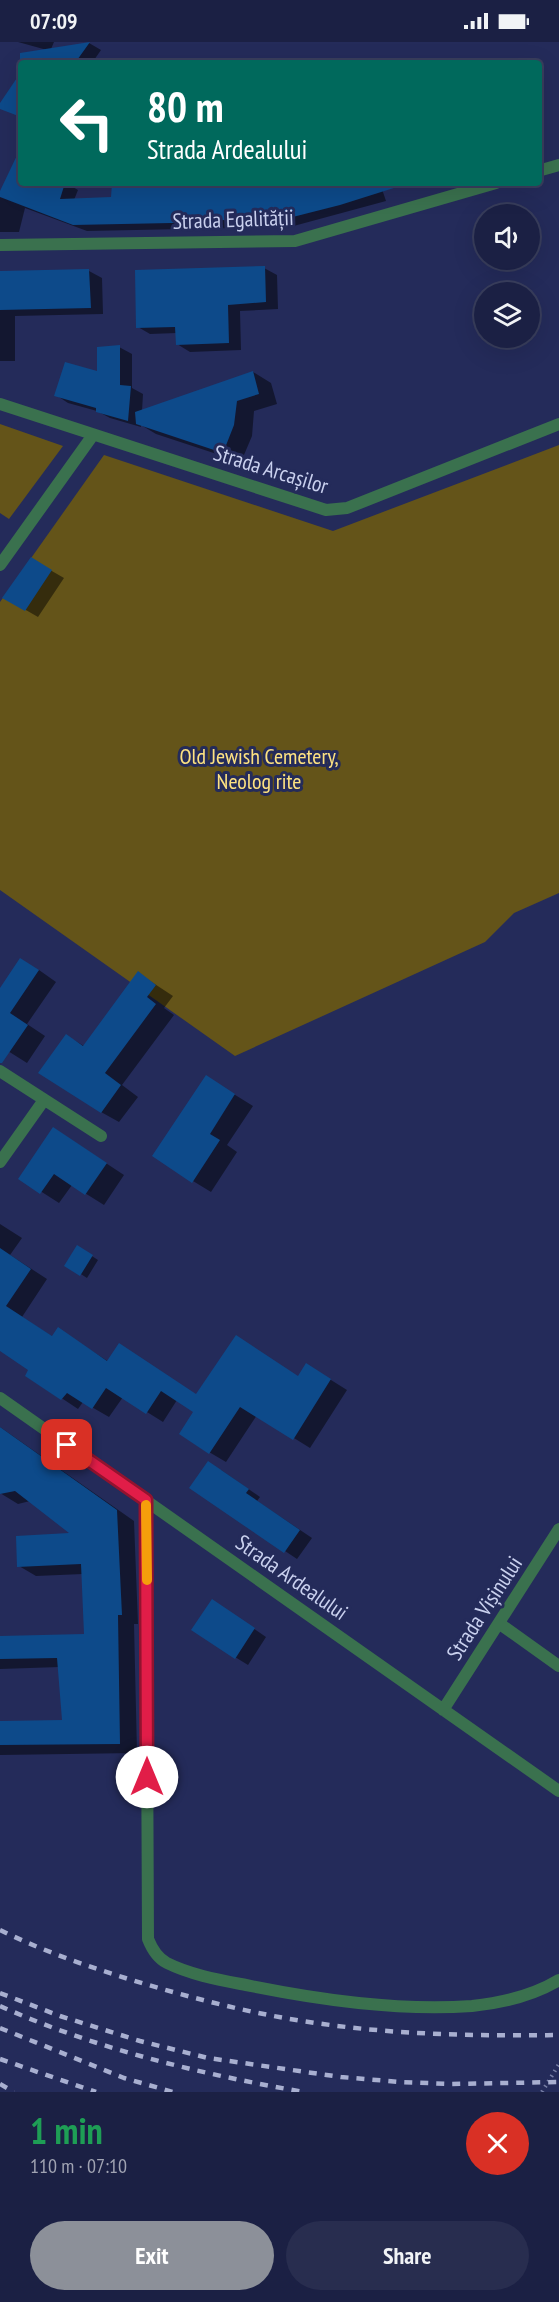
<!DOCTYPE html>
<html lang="en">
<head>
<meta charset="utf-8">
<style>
  :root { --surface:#1b2044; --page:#282d4f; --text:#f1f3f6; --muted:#a0a3b2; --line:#393e5d; --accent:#8c9099 }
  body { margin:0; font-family:"PT Sans Narrow",sans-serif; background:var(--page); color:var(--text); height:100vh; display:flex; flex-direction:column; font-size:22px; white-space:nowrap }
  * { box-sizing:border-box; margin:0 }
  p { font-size:20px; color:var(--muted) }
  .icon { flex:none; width:33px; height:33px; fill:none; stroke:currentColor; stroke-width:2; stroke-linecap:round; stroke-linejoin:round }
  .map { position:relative; height:2050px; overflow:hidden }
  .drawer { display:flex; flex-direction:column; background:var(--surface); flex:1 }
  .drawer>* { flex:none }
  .banner { position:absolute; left:18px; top:18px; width:524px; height:126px; border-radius:6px; box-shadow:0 6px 24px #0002,0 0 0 2px var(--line); background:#00695c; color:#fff; overflow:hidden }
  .tools { position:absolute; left:474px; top:162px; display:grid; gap:12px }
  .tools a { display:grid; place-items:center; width:66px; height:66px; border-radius:50%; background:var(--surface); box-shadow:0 6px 24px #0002,0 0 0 2px var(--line); font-size:30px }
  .pin { position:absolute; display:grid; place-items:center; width:51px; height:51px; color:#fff; margin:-26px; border-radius:12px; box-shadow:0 3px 9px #0006 }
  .me { position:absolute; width:66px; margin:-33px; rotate:0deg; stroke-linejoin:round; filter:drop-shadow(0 0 4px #0008) }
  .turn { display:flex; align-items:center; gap:21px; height:126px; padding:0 30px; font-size:27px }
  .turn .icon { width:78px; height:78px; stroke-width:2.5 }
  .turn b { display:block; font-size:42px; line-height:51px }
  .round { display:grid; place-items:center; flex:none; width:63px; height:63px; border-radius:32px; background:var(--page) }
  .overview { display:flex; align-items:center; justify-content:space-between; height:102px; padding:0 30px }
  h1 { font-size:36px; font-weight:600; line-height:45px; color:#1e9e55 }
  .action { display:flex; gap:12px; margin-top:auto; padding:12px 30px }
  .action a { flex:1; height:69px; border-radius:36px; background:var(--accent); color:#fff; font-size:24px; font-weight:600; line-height:69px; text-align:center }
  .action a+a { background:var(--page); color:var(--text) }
  .status { display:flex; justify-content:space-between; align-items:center; height:42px; padding:0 30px; background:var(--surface); direction:ltr }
  .status svg { height:16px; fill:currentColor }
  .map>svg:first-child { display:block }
  .green { fill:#645419 }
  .shadow { fill:#0007 }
  .building { fill:#0d4a8a }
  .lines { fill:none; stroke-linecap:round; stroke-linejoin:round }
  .path { stroke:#787fa5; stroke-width:4; stroke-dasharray:1.5 4.5; stroke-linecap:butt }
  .minor { stroke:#3a714e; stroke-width:12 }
  .rail { stroke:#a8afd0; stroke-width:4.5; stroke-dasharray:8 8; stroke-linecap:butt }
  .route-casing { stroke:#92132f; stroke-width:15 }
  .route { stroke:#e11d48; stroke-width:10 }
  .slow { stroke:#f59e0b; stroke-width:10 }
  .labels { text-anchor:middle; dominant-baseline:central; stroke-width:6; stroke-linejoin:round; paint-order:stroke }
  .street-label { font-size:22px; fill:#c9d0ee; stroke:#242b5a }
  .park-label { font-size:22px; fill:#fde281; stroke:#242b5a }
</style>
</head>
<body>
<div class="status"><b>07:09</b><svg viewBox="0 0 49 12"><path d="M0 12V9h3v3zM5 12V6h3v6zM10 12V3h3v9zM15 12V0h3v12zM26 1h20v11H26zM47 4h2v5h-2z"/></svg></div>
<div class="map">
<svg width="559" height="2050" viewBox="0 0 559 2050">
  <rect width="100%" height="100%" fill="#242b5a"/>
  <path class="green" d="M0 382 63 404 9 477 0 471Z
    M559 403V851L514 871 485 900 235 1014 0 848V560L104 413 333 489Z"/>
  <path class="shadow" d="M18 0H54L51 7 89 1 101 8 92 21H29L47 8Z
    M21 109V141H66L78 148 74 158 113 157V141H192L195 146 244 141H380L386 159 290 185 233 184V186L87 189 25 166 19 190H0V153Z
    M264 226 277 233 278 267 240 269 241 308 190 310 177 302V291L150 292 138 285Z
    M89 229 102 236 103 272 15 274V319H0V231Z
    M119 305 132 312V346L143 352 142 369 253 330 271 341 277 362 254 369 252 394 241 420 156 392 141 383V385L110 376 97 369 68 361 56 353 98 331Z
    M31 517 64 536 38 575 5 556Z
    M39 928 56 940 27 982 45 994 27 1021 0 1004V948Z
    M138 931 173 954 164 966 174 973 122 1043 138 1055 119 1080 101 1070 67 994 84 1004Z
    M224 1046 253 1064 227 1103 237 1110 211 1150 193 1139Z
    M54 1087 124 1133 104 1163 72 1143 59 1161 20 1136Z
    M0 1182 22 1196 10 1213 47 1237 22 1275 53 1295 58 1287 109 1320 197 1353 299 1335 323 1333 347 1348 310 1406 257 1373 226 1420 209 1410 195 1370 177 1358 163 1380 123 1355 109 1375 83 1360 78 1367 27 1333 31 1327 0 1307Z
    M78 1205 98 1218 87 1236 67 1223Z
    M0 1385 134 1479 138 1582H134L137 1711 0 1713V1681L64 1680 60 1625 0 1627V1596L85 1594 83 1532 36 1534 19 1524 73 1493 30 1459 18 1462 0 1451Z
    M221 1428 260 1455 257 1459 312 1496 297 1517 191 1446Z
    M225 1567 266 1595 248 1623 235 1615Z"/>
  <path class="building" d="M90 0 75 21H20V11Z
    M21 30V75L0 67V61Z
    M21 105V141H65L60 157 111 155 112 141H191V144L242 141H397V145L340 163 277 179 221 178V180L73 183 0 155V149Z
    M265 224 266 260 228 263 229 301 176 303 175 285 136 286 135 228Z
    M89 227 91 266 0 268V229Z
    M120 303V343L131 344 128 379 96 370V366L54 354 65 320 97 329V305Z
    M253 329 259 352 237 359 234 383 223 411 136 382 135 370Z
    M31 515 52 528 25 569 2 556Z
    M20 916 39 928 10 971 28 983 2 1021H0V946Z
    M138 929 156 943 147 955 156 962 105 1031 121 1043 101 1071 38 1031 66 992 83 1004Z
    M206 1033 235 1052 210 1092 220 1098 192 1141 152 1114Z
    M53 1085 107 1121 85 1153 54 1132 40 1152 18 1137Z
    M77 1203 93 1213 80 1234 64 1224Z
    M0 1206 31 1227 6 1264 52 1294 58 1285 107 1319 119 1301 196 1352 236 1293 298 1334 306 1321 331 1337 293 1398 240 1365 209 1412 179 1392 193 1370 161 1349 146 1372 106 1346 92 1367 67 1351 61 1358 25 1334 28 1328 0 1309Z
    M0 1385 117 1468 122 1573H118L120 1702 0 1703V1679L62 1678 57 1616 0 1617V1594L84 1592 81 1522 17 1525 16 1494 69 1491 15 1449 0 1452Z
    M208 1419 249 1447 246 1451 300 1488 284 1511 189 1446Z
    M212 1557 255 1586 235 1617 191 1588Z"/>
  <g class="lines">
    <path class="path" d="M542 2050 559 2022"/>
    <path class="minor" d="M538 129 559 123
      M0 203 295 199 496 141
      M0 362 326 468 347 466 559 382
      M0 523 93 393
      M0 1029 101 1094
      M0 1120 44 1058
      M0 1356 559 1749
      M146 1458 148 1897C152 1907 157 1916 167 1921 191 1933 220 1938 246 1943 320 1958 397 1969 472 1964 501 1961 534 1953 559 1938
      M500 1582 559 1624
      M443 1668 559 1487"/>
    <path class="rail" d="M0 1888C47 1911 95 1927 145 1942 203 1959 262 1974 323 1982 401 1993 480 1994 559 1993
      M0 1951 60 1974 140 1999 208 2016 341 2035 400 2040 451 2042 559 2040
      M0 1964C96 2007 200 2032 304 2050
      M0 1986 124 2036 173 2050
      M0 2017 96 2050
      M0 2042 14 2050"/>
  </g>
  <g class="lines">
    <g class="route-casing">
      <path id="route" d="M67 1403 146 1458 147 1735"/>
    </g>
    <use href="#route" class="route"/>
    <path class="slow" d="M146 1463 147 1538"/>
  </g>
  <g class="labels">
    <g class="street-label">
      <text transform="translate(233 177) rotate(-2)">Strada Egalității</text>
      <text transform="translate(271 427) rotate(17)">Strada Arcașilor</text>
      <text transform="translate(292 1535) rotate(35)">Strada Ardealului</text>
      <text transform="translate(484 1566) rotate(-57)">Strada Vișinului</text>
    </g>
    <g class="park-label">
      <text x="259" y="714">Old Jewish Cemetery,<tspan x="259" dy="25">Neolog rite</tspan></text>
    </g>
  </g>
</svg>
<div class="tools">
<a><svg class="icon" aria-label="sound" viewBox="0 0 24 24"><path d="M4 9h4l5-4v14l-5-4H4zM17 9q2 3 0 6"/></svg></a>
<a><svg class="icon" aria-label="layers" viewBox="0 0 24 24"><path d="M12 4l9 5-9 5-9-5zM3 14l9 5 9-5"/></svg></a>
</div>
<div class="pin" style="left:67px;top:1403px;background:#d93025"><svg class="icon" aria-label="arrive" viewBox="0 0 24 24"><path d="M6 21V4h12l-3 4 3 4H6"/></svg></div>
<svg class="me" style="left:147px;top:1735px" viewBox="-20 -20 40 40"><circle r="19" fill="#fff"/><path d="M0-13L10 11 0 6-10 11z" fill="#e11d48"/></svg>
<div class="banner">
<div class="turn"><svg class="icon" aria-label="left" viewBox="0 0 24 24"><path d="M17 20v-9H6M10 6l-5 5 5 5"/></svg><div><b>80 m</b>Strada Ardealului</div></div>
</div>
</div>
<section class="drawer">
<div class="overview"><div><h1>1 min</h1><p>110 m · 07:10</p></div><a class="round" style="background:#d93025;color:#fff"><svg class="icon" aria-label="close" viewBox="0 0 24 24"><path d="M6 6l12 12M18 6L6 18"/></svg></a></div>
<div class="action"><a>Exit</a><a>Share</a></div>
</section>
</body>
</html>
